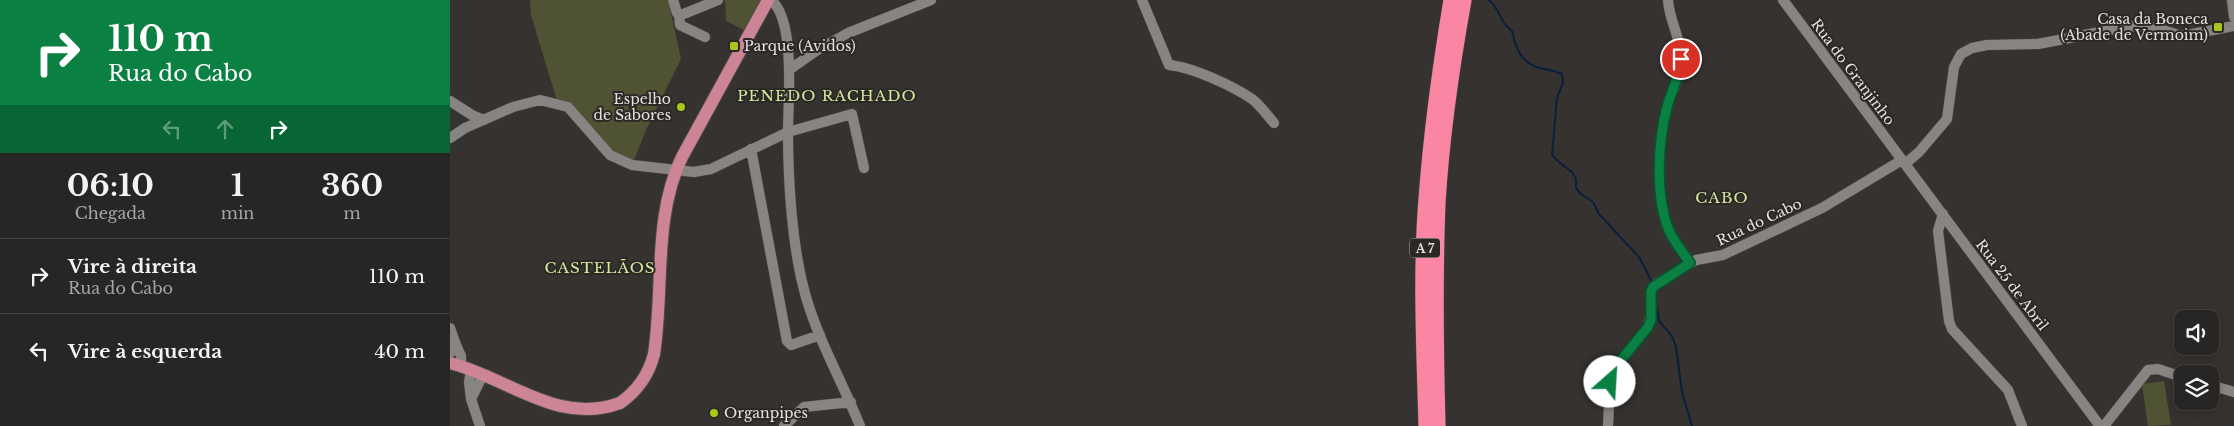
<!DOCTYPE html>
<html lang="pt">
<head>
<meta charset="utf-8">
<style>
  :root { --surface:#282624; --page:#302e2c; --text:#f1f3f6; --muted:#a5a5a6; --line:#444341 }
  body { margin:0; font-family:"Libre Baskerville",serif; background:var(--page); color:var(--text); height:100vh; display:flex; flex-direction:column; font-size:19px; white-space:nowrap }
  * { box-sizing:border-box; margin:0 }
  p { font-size:16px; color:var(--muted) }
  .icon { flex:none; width:28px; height:28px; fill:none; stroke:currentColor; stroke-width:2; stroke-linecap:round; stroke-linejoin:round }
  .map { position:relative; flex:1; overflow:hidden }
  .sheet { display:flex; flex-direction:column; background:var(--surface); width:450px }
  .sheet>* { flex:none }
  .hud { background:#0b8043; color:#fff; overflow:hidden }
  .tools { position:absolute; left:1724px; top:310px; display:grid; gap:10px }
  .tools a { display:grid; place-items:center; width:45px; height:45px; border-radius:10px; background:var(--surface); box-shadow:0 2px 8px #0003,0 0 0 1px var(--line); font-size:25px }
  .pin { position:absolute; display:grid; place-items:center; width:42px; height:42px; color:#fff; margin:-21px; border:2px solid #fff; border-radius:50%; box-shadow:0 1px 5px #0007 }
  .me { position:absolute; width:55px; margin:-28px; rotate:26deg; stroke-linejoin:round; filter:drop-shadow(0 0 4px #0008) }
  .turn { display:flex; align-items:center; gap:18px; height:105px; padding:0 25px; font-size:22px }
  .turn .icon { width:65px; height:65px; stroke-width:2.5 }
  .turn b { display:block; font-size:35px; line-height:42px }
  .lanes { display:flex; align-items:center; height:48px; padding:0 25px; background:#0003; justify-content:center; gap:25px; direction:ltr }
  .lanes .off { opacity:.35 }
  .eta { display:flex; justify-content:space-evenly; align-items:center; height:85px; text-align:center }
  .eta b { font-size:30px; font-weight:700; line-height:35px }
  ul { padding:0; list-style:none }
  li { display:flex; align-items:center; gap:15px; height:75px; padding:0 25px; border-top:1px solid var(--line) }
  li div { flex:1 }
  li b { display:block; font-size:19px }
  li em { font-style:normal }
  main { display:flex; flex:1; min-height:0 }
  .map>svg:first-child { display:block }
  .green { fill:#4f5334 }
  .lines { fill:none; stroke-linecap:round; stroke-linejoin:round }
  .stream { stroke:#0c1e3e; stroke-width:2 }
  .minor-casing { stroke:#504e4d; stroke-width:11 }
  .major-casing { stroke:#504e4d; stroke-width:14 }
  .highway-casing { stroke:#504e4d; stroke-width:16 }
  .minor { stroke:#878481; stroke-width:10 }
  .major { stroke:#cd8596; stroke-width:12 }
  .highway { stroke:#fb86a4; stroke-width:15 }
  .route-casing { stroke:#07532c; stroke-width:12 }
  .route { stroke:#0b8043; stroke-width:9 }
  .poi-dot { fill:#a9c71a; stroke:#2b2826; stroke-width:2 }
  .labels { text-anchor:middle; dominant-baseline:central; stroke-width:4; stroke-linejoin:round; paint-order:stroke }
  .shield { fill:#2b2826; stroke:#adabaa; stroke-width:1 }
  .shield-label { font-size:12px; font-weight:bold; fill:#e5e3e2 }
  .poi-label { font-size:14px; fill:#e5e3e2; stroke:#2b2826; text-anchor:end }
  .street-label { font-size:14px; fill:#e5e3e2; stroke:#2b2826 }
  .neighbourhood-label { font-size:15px; letter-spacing:1px; fill:#d4e89c; stroke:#2b2826 }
</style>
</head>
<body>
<main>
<section class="sheet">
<div class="hud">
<div class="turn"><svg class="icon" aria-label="right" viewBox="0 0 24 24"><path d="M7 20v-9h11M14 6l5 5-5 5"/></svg><div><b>110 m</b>Rua do Cabo</div></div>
<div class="lanes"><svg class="icon off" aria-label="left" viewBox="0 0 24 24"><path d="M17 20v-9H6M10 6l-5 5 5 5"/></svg><svg class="icon off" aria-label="ahead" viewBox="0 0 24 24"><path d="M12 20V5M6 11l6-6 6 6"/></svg><svg class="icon" aria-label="right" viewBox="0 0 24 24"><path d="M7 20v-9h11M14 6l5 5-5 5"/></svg></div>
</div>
<div class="eta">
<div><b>06:10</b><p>Chegada</p></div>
<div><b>1</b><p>min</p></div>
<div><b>360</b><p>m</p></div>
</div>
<ul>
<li><svg class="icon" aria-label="right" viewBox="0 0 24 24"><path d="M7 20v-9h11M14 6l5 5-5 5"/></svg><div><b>Vire à direita</b><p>Rua do Cabo</p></div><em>110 m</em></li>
<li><svg class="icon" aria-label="left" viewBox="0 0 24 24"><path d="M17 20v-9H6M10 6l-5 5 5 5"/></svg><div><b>Vire à esquerda</b></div><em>40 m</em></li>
</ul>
</section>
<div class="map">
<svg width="1784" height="426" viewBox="0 0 1784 426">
  <rect width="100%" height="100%" fill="#353230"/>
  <path class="green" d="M80 0H218L231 59 196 130 182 165 160 155 118 107 108 104 81 15Z
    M275 0H318L300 33 276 21Z
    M1714 381 1721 425 1698 426 1692 384Z"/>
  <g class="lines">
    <path class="stream" d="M1039 0C1051 10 1049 22 1062 31 1066 49 1071 62 1089 68 1097 70 1104 70 1112 74L1113 83 1107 98 1102 155 1110 163 1122 172 1126 179V188L1131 194 1143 202 1149 214 1189 257 1202 282
      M1206 299 1209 321 1222 336 1226 347 1232 392 1242 426"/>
    <g class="minor-casing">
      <path id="minor" d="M223 0 227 13 231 15 268 0
        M321 0C346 20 338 102 338 132 338 181 342 249 356 297 369 342 393 383 410 426
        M692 0 719 65C742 67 783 86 802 99 810 105 817 115 824 123
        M1218 0C1219 20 1231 38 1231 59 1231 77 1222 90 1217 107 1208 141 1205 194 1218 228 1223 240 1233 252 1240 263
        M1333 0 1650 426
        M1782 0 1784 17
        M229 14 230 25 255 37
        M339 70 366 51 398 33 481 0
        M0 101 22 115 34 120
        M0 138 15 128 63 107 90 100 118 107 160 155 182 165 244 172 261 169 338 132 402 114 414 168
        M301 149 337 341 341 345 370 335
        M1455 164 1469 152 1497 119 1504 67 1511 54 1522 48 1537 45 1588 44 1681 26 1706 28 1732 36 1784 26
        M1493 214 1488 231 1499 321 1502 329 1558 390 1572 426
        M0 328 6 345
        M0 353 6 345 11 356V366
        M21 371 19 382 21 399 32 377
        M1760 385 1784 392
        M21 399 30 426
        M334 426 354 407 401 402
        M1158 426 1160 382 1171 360 1198 327 1202 309 1201 292 1206 284 1246 260 1273 255 1372 208 1452 160
        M1654 426 1698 370 1708 369 1732 377"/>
    </g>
    <g class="major-casing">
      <path id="major" d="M0 363C57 377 107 426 170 403 187 391 199 374 204 354 214 290 203 216 232 157L318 0"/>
    </g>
    <g class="highway-casing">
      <path id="highway" d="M976 426C974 351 970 274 976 199 981 132 990 66 1001 0
        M988 426C986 351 985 277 988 203 992 135 1002 67 1014 0"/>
    </g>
    <use href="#minor" class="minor"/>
    <use href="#major" class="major"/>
    <use href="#highway" class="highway"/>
  </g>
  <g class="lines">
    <g class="route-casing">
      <path id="route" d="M1160 382 1171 360 1198 327 1201 320V292L1203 287 1240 263C1233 252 1222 240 1218 228 1205 194 1208 141 1217 107 1222 89 1229 79 1231 59"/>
    </g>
    <use href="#route" class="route"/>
  </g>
  <g class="poi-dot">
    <rect x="1763" y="22" width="10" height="10" rx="2.5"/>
    <rect x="279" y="41" width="10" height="10" rx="2.5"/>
    <circle cx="231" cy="107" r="5"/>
    <circle cx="264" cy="413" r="5"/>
  </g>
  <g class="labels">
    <rect class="shield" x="960" y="238.5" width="30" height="19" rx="4"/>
    <g class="shield-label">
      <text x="975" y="248">A 7</text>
    </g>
    <g class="poi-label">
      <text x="1758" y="19">Casa da Boneca<tspan x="1758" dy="16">(Abade de Vermoim)</tspan></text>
      <text x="294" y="46" text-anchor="start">Parque (Avidos)</text>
      <text x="221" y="99">Espelho<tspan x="221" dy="16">de Sabores</tspan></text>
      <text x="274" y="413" text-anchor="start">Organpipes</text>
    </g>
    <g class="street-label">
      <text transform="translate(1403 72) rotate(53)">Rua do Granjinho</text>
      <text transform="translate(1309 222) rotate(-25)">Rua do Cabo</text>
      <text transform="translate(1562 285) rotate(53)">Rua 25 de Abril</text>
    </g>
    <g class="neighbourhood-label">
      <text x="377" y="95">PENEDO RACHADO</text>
      <text x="1272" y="197">CABO</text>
      <text x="150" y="267">CASTELÃOS</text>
    </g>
  </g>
</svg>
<div class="tools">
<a><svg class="icon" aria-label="sound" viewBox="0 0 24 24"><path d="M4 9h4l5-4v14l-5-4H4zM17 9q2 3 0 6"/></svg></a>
<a><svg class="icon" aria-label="layers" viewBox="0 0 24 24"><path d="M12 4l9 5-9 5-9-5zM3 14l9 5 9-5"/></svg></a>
</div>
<div class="pin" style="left:1231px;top:59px;background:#d93025"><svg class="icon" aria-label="arrive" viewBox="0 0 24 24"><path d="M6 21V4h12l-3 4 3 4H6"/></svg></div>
<svg class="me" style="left:1160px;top:382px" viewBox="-20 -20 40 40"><circle r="19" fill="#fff"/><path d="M0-13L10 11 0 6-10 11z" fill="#0b8043"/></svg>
</div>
</main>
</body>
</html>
